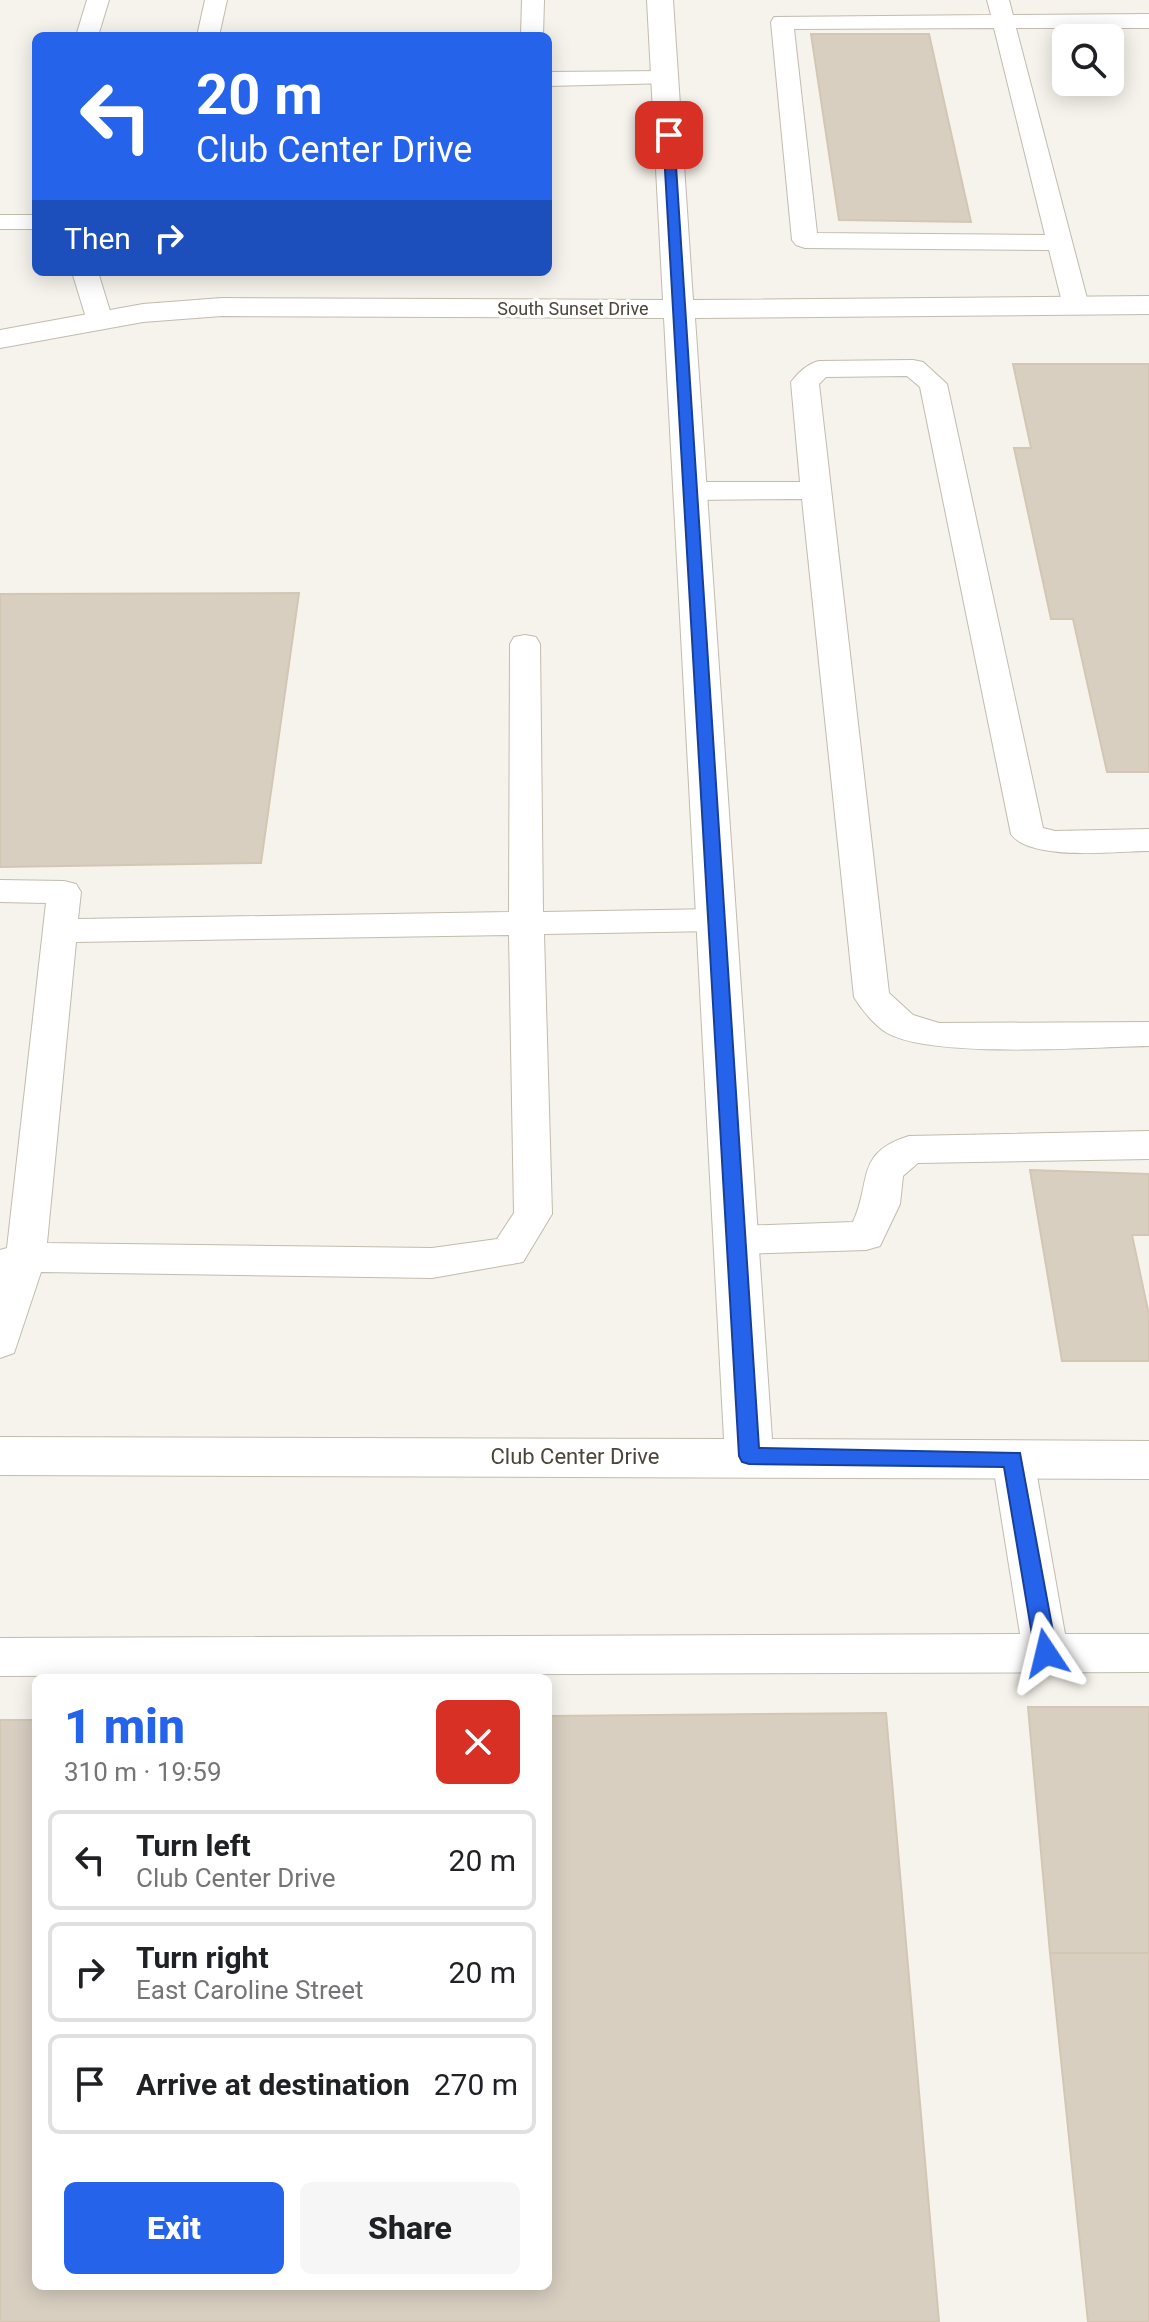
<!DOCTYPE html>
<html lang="en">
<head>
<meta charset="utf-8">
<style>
  :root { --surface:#fff; --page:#f6f6f6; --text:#202124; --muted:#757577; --line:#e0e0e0; --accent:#2563eb }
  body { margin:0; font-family:Roboto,sans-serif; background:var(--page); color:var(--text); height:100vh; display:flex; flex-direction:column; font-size:30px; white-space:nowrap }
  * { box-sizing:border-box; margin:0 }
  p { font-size:26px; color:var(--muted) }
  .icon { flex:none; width:44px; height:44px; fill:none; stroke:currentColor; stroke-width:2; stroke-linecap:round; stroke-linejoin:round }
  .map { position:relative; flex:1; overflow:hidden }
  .side { position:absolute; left:32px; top:1674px; width:520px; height:616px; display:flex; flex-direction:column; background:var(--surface); border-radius:12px; box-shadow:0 4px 20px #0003 }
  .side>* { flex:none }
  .guide { position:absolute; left:32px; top:32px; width:520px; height:244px; border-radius:12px; box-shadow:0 4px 20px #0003; background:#2563eb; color:#fff; overflow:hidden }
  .buttons { position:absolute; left:1052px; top:24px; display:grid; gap:16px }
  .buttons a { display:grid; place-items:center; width:72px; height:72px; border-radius:12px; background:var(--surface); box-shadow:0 4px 20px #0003; font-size:40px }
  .pin { position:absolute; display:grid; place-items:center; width:68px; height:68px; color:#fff; margin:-34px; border-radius:16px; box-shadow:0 4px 12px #0006 }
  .me { position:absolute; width:88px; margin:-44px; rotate:350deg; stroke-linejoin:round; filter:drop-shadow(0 0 6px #0008) }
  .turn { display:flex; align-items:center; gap:28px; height:168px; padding:0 32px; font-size:36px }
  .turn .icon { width:104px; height:104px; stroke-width:2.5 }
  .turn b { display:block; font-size:56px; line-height:68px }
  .then { display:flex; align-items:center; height:76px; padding:0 32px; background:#0003; gap:16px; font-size:30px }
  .round { display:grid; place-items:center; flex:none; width:84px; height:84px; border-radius:12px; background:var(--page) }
  .head { display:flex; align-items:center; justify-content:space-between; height:136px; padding:0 32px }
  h1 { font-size:48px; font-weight:800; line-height:60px; color:var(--accent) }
  .action { display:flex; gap:16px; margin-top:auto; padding:16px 32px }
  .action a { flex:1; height:92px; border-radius:12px; background:var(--accent); color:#fff; font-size:32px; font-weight:800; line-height:92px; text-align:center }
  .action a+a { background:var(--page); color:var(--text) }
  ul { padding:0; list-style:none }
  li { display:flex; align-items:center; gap:24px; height:100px; margin:0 16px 12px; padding:0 16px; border:4px solid var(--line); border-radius:12px }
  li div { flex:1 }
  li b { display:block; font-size:30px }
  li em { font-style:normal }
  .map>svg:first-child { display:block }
  .building { fill:#d8cfc1; stroke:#d3c7b4; stroke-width:2 }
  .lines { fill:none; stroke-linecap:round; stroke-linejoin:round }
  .lane-casing { stroke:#c2bbae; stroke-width:2 }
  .street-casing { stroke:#c2bbae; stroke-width:2 }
  .lane { fill:#fff; fill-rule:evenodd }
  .street { fill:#fff; fill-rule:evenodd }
  .route { fill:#2563eb; stroke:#184099; stroke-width:2 }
  .labels { text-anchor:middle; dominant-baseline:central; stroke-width:6; stroke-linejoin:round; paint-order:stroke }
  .far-street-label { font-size:18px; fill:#4b4439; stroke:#fff }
  .street-label { font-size:22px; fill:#4b4439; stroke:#fff }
</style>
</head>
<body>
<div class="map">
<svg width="1149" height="2322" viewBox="0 0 1149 2322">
  <rect width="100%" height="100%" fill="#f6f3ec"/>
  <path class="building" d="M811 34H929L971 222 839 220Z
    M1013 364H1149V772H1107L1073 619H1051L1014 448H1031Z
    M299 593 261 863 0 867V594Z
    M1030 1170 1149 1174V1235H1132L1149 1315V1361H1062Z
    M1028 1707H1149V1953H1050Z
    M886 1713 939 2322H0V1720H36V2286H548V1716Z
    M1050 1953H1149V2322H1088Z"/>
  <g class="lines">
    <g class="lane-casing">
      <path id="lane" d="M87 0H109L98 36H76Z
        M205 0H227L219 36H197Z
        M522 0H544L543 36H521Z
        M987 0H1009L1013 15 1149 14V28H1016L1089 306 1085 312H1067L1063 306 1049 250 805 248 796 245 792 240 771 22 774 17 991 15ZM994 28 1045 235 817 233 794 29Z
        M665 71 673 73 676 78 673 83 548 86V72Z
        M0 215H36V229H0Z
        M72 272H98L113 321 109 327H91L87 321Z
        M913 360 923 362 947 384 1043 828 1055 831 1149 829V851C1117 851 1030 862 1011 834L920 387 907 376 826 377 819 384 889 993 913 1015 939 1023 1149 1022V1046C1091 1047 933 1059 887 1033 875 1026 861 1009 854 997L802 499 690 500 680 497 676 491 680 485 690 482H800L791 382C799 372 807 364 819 361Z
        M525 635 536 637 540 644 543 912 716 909 728 912 733 920 728 928 716 931 544 934 552 1214 523 1262 432 1278 41 1272 14 1353 0 1358V1250L7 1248 46 903 0 902V880L64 881 76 884 81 892 78 919 509 912 510 644 514 637ZM509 935 514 1213 497 1239 432 1248 47 1243 76 942Z
        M1149 1131V1159L918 1163 903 1176 900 1204 880 1246 866 1250 737 1254 723 1250 717 1240 723 1230 737 1226 853 1222C872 1182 854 1153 909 1136Z
        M1013 1442 1028 1447 1034 1459 1065 1634H1149V1672L0 1676V1638L1020 1634 992 1459 998 1447Z"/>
    </g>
    <g class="street-casing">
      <path id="street" d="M647 0H673L693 300 1149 296V314L695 318 772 1439 1149 1441V1479L0 1475V1437L724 1439 664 318 222 316 143 322 0 348V330L143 304 222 298 663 300Z"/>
    </g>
    <use href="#lane" class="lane"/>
    <use href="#street" class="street"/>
  </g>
  <path class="route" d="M669 132 674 135 759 1448 1020 1453 1057 1653 1054 1660 1046 1662 1038 1660 1035 1653 1004 1467 749 1464 742 1462 739 1456 663 135Z"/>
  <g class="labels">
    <g class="far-street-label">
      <text x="573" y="308">South Sunset Drive</text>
    </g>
    <g class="street-label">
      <text x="575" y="1456">Club Center Drive</text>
    </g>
  </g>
</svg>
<div class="buttons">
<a><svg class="icon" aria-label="search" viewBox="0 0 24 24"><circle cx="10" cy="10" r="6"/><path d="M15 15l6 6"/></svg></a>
</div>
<div class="pin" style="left:669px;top:135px;background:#d93025"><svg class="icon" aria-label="arrive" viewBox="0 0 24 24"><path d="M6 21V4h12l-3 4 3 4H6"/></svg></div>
<svg class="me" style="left:1046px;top:1653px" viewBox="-20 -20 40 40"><path d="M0-17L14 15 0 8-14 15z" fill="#2563eb" stroke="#fff" stroke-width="4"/></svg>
<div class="guide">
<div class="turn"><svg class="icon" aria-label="left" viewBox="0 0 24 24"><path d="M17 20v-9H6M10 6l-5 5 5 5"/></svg><div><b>20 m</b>Club Center Drive</div></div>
<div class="then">Then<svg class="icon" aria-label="right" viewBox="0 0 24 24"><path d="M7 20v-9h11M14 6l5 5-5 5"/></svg></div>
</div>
<section class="side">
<div class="head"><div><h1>1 min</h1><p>310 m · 19:59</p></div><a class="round" style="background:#d93025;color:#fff"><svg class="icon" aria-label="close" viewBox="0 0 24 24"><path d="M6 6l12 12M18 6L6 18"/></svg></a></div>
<ul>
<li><svg class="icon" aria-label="left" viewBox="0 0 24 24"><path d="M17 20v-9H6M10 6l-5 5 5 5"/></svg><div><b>Turn left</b><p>Club Center Drive</p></div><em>20 m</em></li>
<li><svg class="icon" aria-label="right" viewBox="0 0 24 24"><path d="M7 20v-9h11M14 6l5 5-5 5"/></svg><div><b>Turn right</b><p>East Caroline Street</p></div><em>20 m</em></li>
<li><svg class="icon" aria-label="arrive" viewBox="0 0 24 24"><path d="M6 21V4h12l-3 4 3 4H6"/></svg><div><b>Arrive at destination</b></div><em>270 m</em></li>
</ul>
<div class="action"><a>Exit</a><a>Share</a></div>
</section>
</div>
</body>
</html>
